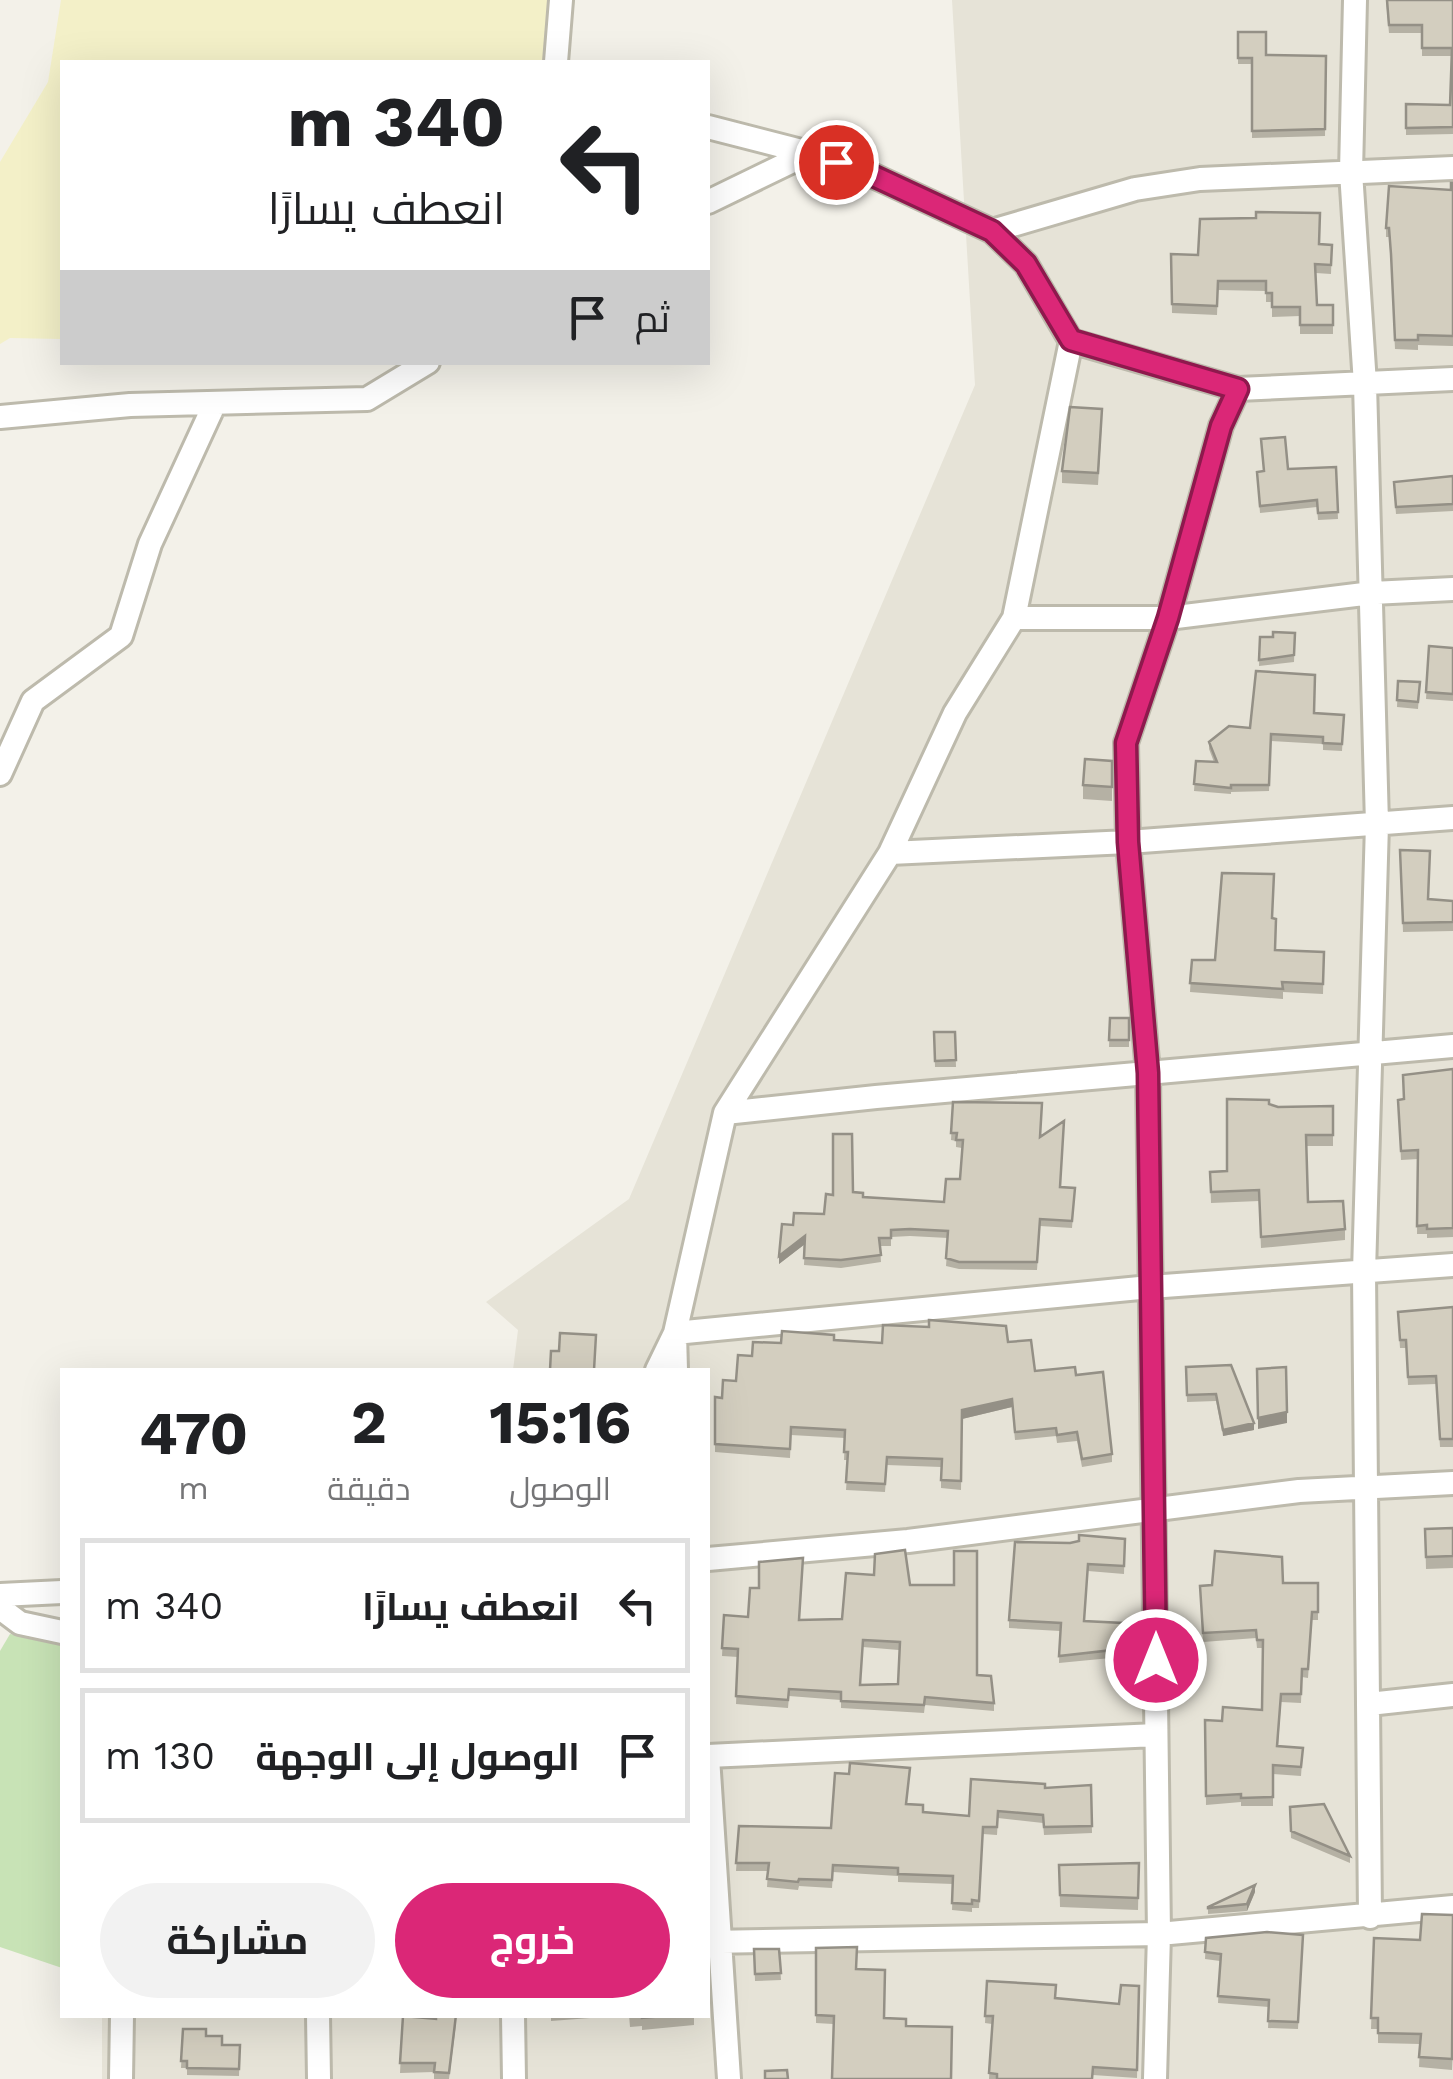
<!DOCTYPE html>
<html lang="ar">
<head>
<meta charset="utf-8">
<style>
  :root { --surface:#fff; --page:#f2f2f2; --text:#202124; --muted:#757577; --line:#e0e0e0; --accent:#db2777 }
  body { margin:0; font-family:"Work Sans",Cairo,sans-serif; background:var(--page); color:var(--text); direction:rtl; height:100vh; display:flex; flex-direction:column; font-size:38px; white-space:nowrap }
  * { box-sizing:border-box; margin:0 }
  p { font-size:32px; color:var(--muted) }
  .icon { flex:none; width:55px; height:55px; fill:none; stroke:currentColor; stroke-width:2; stroke-linecap:round; stroke-linejoin:round }
  .map { position:relative; flex:1; overflow:hidden; direction:ltr }
  .sheet { position:absolute; left:60px; top:1368px; width:650px; height:650px; display:flex; flex-direction:column; background:var(--surface); border-radius:0px; box-shadow:0 10px 40px #0002; direction:rtl }
  .sheet>* { flex:none }
  .guide { position:absolute; left:60px; top:60px; width:650px; height:305px; border-radius:0px; box-shadow:0 10px 40px #0002; direction:rtl; background:#fff; color:var(--text); overflow:hidden }
  .pin { position:absolute; display:grid; place-items:center; width:85px; height:85px; color:#fff; margin:-42px; border:5px solid #fff; border-radius:50%; box-shadow:0 2px 10px #0007 }
  .me { position:absolute; width:110px; margin:-55px; rotate:0deg; stroke-linejoin:round; filter:drop-shadow(0 0 8px #0008) }
  .turn { display:flex; align-items:center; gap:35px; height:210px; padding:0 40px; font-size:45px }
  .turn .icon { width:130px; height:130px; stroke-width:2.5 }
  .turn b { display:block; font-size:70px; line-height:85px }
  .then { display:flex; align-items:center; height:95px; padding:0 40px; background:#0003; gap:20px; font-size:38px }
  .eta { display:flex; justify-content:space-evenly; align-items:center; height:170px; text-align:center }
  .eta b { font-size:60px; font-weight:700; line-height:70px }
  .button { display:flex; gap:20px; margin-top:auto; padding:20px 40px }
  .button a { flex:1; height:115px; border-radius:60px; background:var(--accent); color:#fff; font-size:40px; font-weight:700; line-height:115px; text-align:center }
  .button a+a { background:var(--page); color:var(--text) }
  ul { padding:0; list-style:none }
  li { display:flex; align-items:center; gap:30px; height:135px; margin:0 20px 15px; padding:0 20px; border:5px solid var(--line); border-radius:0px }
  li div { flex:1 }
  li b { display:block; font-size:38px }
  li em { font-style:normal }
  .map>svg:first-child { display:block }
  .residential { fill:#e6e3d7 }
  .green { fill:#c8e3b6 }
  .sand { fill:#f3f0c8 }
  .lines { fill:none; stroke-linecap:round; stroke-linejoin:round }
  .street-casing { stroke:#bdbaac; stroke-width:28 }
  .street { stroke:#fff; stroke-width:22 }
  .wall { fill:#b5b1a4; fill-rule:evenodd }
  .shaded-wall { fill:#949086 }
  .building { fill:#d3cebf; stroke:#949086; stroke-width:2.5; fill-rule:evenodd }
  .route-casing { stroke:#8e194d; stroke-width:25 }
  .route { stroke:#db2777; stroke-width:18 }
</style>
</head>
<body>
<div class="map">
<svg width="1453" height="2079" viewBox="0 0 1453 2079">
  <rect width="100%" height="100%" fill="#f3f1e9"/>
  <path class="residential" d="M952 0H1453V2079H102V2015H708V1370H513L518 1330 486 1302 629 1199 975 385Z"/>
  <path class="green" d="M10 1634 62 1643V1968L0 1947V1651Z"/>
  <path class="sand" d="M61 0H575L565 57 561 62H62V339L10 338 0 344V162L48 82Z"/>
  <g class="lines">
    <g class="street-casing">
      <path id="street" d="M1355 0 1351 172 1365 384 1377 824 1364 1272 1370 1917
        M556 62 561 0
        M708 127 809 153 863 171 992 231 1026 264 1071 341 1238 389 1453 379
        M708 202 809 153
        M992 231 1135 189 1200 179 1453 168
        M0 417 130 405 367 399 428 362
        M1014 618H1168L1372 593 1453 589
        M0 774 33 701 121 636 150 544 215 403
        M890 853 1128 842 1453 818
        M725 1113 876 1097 1453 1046
        M657 1370 675 1333 1150 1287 1453 1265
        M676 1370 675 1333 725 1113 890 853 955 713 1014 618 1071 341
        M708 1559 908 1541 1299 1491 1453 1483
        M0 1595 62 1592
        M0 1608 20 1623 62 1632
        M1369 1704 1453 1695
        M708 1756 1156 1735
        M708 1757 729 2079
        M708 1942 1159 1934 1453 1907
        M318 2015 319 2079
        M513 2015 514 2079
        M121 2079 122 2015
        M1155 2079 1159 1934 1148 1073 1128 842 1126 743 1168 618 1221 426 1238 389"/>
    </g>
    <use href="#street" class="street"/>
  </g>
  <path class="wall" d="M1386 0H1453V134L1406 135V104L1450 105 1452 56H1422V33H1389Z
    M1238 32 1266 55 1326 56 1325 136 1252 138V64H1238Z
    M1453 183V346L1418 345V350L1395 349 1391 264 1389 237H1386V228L1451 190Z
    M1319 244 1332 245 1331 274 1316 273 1317 305H1333V334H1300V316L1272 317V302H1266V291L1218 290 1217 315 1172 313 1171 254 1198 255Z
    M1102 421 1098 485 1062 483V471Z
    M1336 467 1338 519 1318 520 1317 507 1260 513 1257 472Z
    M1453 476V511L1396 514 1394 489Z
    M1295 633 1294 662 1259 666 1260 637H1273Z
    M1429 646 1453 648V701L1426 699Z
    M1398 681 1420 682 1418 709 1397 707Z
    M1314 713 1344 715 1342 751 1323 750V744L1271 741 1269 791 1231 792V794L1194 791 1196 761 1214 762 1209 749V742Z
    M1112 761V801L1083 799V785Z
    M1400 850 1428 899 1453 901V931L1403 932Z
    M1272 918 1275 950 1324 952 1323 994 1283 992V999L1190 992 1192 960H1215Z
    M1110 1018H1129V1047H1109Z
    M934 1032H955L956 1067H935Z
    M1453 1069V1237L1427 1238V1234H1417L1418 1159 1401 1160 1398 1100 1404 1099Z
    M953 1102 1040 1136 1060 1187 1075 1188 1072 1228 1040 1226 1037 1270 959 1269 946 1266 948 1238 910 1236 891 1237V1246H880L881 1262 841 1268 804 1265 805 1244 779 1264 793 1225 824 1214 833 1195 853 1192 863 1197 944 1202 960 1179 962 1148 956 1147V1141L951 1140Z
    M1269 1104 1278 1107 1333 1106V1146H1306L1308 1202 1345 1229V1240L1261 1248 1259 1201 1211 1203 1210 1172 1227 1171Z
    M1453 1307V1447H1440L1436 1384 1408 1385 1406 1348H1400L1398 1320Z
    M834 1340 882 1343 1008 1342 1035 1371 1076 1375 1112 1454V1462L1082 1467 1077 1441 1057 1443 1056 1436 1015 1440 1012 1407 962 1419 961 1490 941 1488V1467L887 1465 885 1492 846 1490 848 1460H844L845 1438 791 1435 790 1458 715 1452V1397L722 1398 736 1381 752 1356 781 1343Z
    M1186 1367 1254 1430 1223 1436 1216 1401 1187 1402Z
    M1453 1528V1568L1426 1569 1425 1529Z
    M1125 1539 1124 1574 1088 1571 1084 1621 1123 1623 1121 1657 1059 1663 1060 1631 1009 1628V1620L1070 1543Z
    M1318 1583V1620H1312L1308 1678 1302 1677 1301 1703 1281 1702 1278 1746 1303 1748 1301 1776 1273 1774V1806H1241V1802L1206 1805 1205 1720 1222 1721 1262 1710 1263 1648H1257L1256 1638 1203 1642 1200 1586Z
    M910 1585 977 1675 994 1703V1711L925 1705 924 1713 841 1708V1700L789 1696 788 1708 736 1704 738 1657 722 1656 724 1615 800 1620 842 1619ZM863 1647 899 1650 898 1684 860 1685Z
    M1091 1785 1092 1833 1044 1835 1043 1823 998 1818 997 1835 983 1834 979 1908H972V1912L952 1910 953 1884 898 1882V1876L833 1872 832 1888 799 1886 798 1890 767 1887 768 1871H736L739 1826 831 1828 907 1804 923 1812 969 1816 1045 1788Z
    M1290 1807 1350 1856V1863L1291 1838Z
    M1139 1863 1138 1910 1060 1907 1059 1865Z
    M1255 1892 1247 1911 1208 1914V1907Z
    M1303 1935 1298 2029 1268 2028 1269 2007 1218 2003 1220 1961 1205 1959 1206 1938Z
    M1374 1938 1453 2049 1452 2070 1419 2067 1420 2044 1378 2043V2029H1371Z
    M857 1947 833 2024 816 2023V1948Z
    M754 1949H779L781 1980 755 1981Z
    M987 1981 1055 1999 1119 2004 1139 1986 1137 2078 1093 2075V2079H989L992 2024 985 2023Z
    M551 2015H694V2025L642 2030V2026L630 2027 629 2015 551 2021Z
    M403 2016 456 2024 449 2079H434V2072L400 2073Z
    M183 2029 206 2036 222 2045H240L239 2076 187 2075V2068H181Z"/>
  <path class="shaded-wall" d="M805 1236V1244L779 1264V1256Z
    M1012 1399V1407L962 1419 961 1490 962 1410Z
    M1287 1412V1423L1258 1429V1418Z
    M1254 1423V1430L1223 1436V1430Z
    M1255 1885V1892L1247 1911V1904Z"/>
  <path class="building" d="M1387 0H1453V127L1406 128V104L1450 105 1452 48H1422V25H1389Z
    M1238 32H1266V55L1326 56 1325 129 1252 131V58H1238Z
    M1451 183H1453V336L1418 335V340H1395L1391 254 1389 228H1386L1389 186 1451 190Z
    M1256 212 1320 213 1319 244 1332 245 1331 265 1315 264 1317 305H1333V325H1300V307H1272V293H1266V281H1218L1217 306 1172 304 1171 254 1198 255 1200 219 1256 218Z
    M1070 407 1102 409 1098 473 1062 471Z
    M1285 437 1288 469 1336 467 1338 512 1318 513 1317 500 1260 506 1257 472 1264 471 1261 439Z
    M1453 476V504L1396 507 1394 482Z
    M1273 632 1295 633 1294 655 1259 660 1260 637H1273Z
    M1429 646 1453 648V694L1426 692Z
    M1256 671 1315 675 1314 713 1344 715 1342 744 1323 743V737L1271 734 1269 785H1231V788L1194 784 1196 761 1217 762 1209 742 1229 726 1250 728Z
    M1398 681 1420 682 1418 702 1397 700Z
    M1085 759 1112 761V787L1083 785Z
    M1400 850 1430 851 1428 899 1453 901V922L1403 923Z
    M1222 873 1274 874 1272 918 1276 919 1275 950 1324 952 1323 984 1282 982 1283 989 1190 983 1192 960H1215Z
    M1110 1018H1129V1040H1109Z
    M934 1032H955L956 1060 935 1061Z
    M1453 1069V1228L1427 1229V1225L1417 1226 1418 1150 1401 1151 1398 1100 1404 1099 1403 1075Z
    M1227 1099 1269 1100V1104L1278 1107 1333 1106V1135H1306L1308 1202 1343 1201 1345 1229 1261 1237 1259 1190 1211 1192 1210 1172 1227 1171Z
    M953 1102 1042 1103 1040 1137 1064 1121 1060 1187 1075 1188 1072 1221 1040 1219 1037 1262H959L946 1258 948 1231 910 1229 891 1230V1238H879L881 1255 841 1260 804 1258 805 1236 779 1256 782 1224 793 1225 794 1213 824 1214 826 1194 833 1195V1134H852L853 1192 863 1193V1197L944 1202 946 1179H960L963 1140H956L957 1133H951Z
    M1453 1307V1439H1440L1436 1376 1408 1377 1406 1340H1400L1398 1312Z
    M929 1320 1006 1326 1008 1342 1031 1340 1035 1371 1075 1367 1076 1375 1103 1372 1112 1454 1082 1459 1077 1432 1057 1435 1056 1428 1015 1432 1012 1399 962 1410 961 1481 941 1480 942 1459 887 1457 885 1484 846 1482 848 1452H844L845 1430 791 1427 790 1449 715 1444V1397L722 1398 723 1380 736 1381 738 1355 752 1356 753 1342 781 1343 782 1331 834 1335V1340L882 1343 883 1325 929 1327Z
    M560 1333 596 1335 594 1370H550L551 1351H559Z
    M1231 1365 1254 1423 1223 1430 1216 1394 1187 1395 1186 1367Z
    M1286 1367 1287 1412 1258 1418 1257 1369Z
    M1453 1528V1556L1426 1557 1425 1529Z
    M1079 1535 1125 1539 1124 1566 1088 1564 1084 1621 1123 1623 1121 1649 1059 1656 1061 1623 1009 1620 1015 1542 1070 1543 1079 1541Z
    M905 1550 910 1585H954V1551H977V1675L991 1676 994 1703 925 1697 924 1705 841 1701V1692L789 1689 788 1700 736 1696 738 1649 722 1648 724 1615 748 1617 750 1588H759V1562L803 1558 799 1620 842 1619 846 1573 874 1575 875 1554ZM863 1640 900 1642 898 1684 860 1685Z
    M1215 1551 1282 1557 1283 1583H1318V1612H1312L1308 1669H1302L1301 1694H1281L1277 1746 1303 1748 1301 1767 1273 1765V1797L1241 1798V1794L1206 1796 1205 1720 1222 1721 1223 1707 1262 1710 1263 1640H1257L1256 1630 1203 1633 1200 1586 1212 1585Z
    M850 1763 910 1768 906 1804 923 1805V1812L969 1816 971 1779 1045 1784V1788L1091 1785 1092 1826 1044 1827 1043 1815 998 1811 997 1827H983L979 1901 972 1900V1904L952 1903 953 1876 898 1874V1868L833 1865 832 1880 799 1879 798 1882 767 1879 769 1863H736L739 1826 831 1828 835 1773 849 1774Z
    M1324 1804 1350 1856 1291 1831 1290 1807Z
    M1139 1863 1138 1898 1060 1895 1059 1865Z
    M1255 1885 1247 1904 1208 1908V1907Z
    M1422 1914 1453 1915 1452 2059 1419 2057 1421 2034 1378 2033V2018H1371L1374 1938 1420 1940Z
    M1267 1932 1303 1935 1298 2022 1268 2021 1269 2000 1218 1996 1221 1954 1205 1952 1206 1938Z
    M857 1947 856 1969 885 1970 884 2018 906 2019V2026L952 2027 951 2079H832L834 2016 816 2015V1948Z
    M754 1949H779L781 1973 755 1974Z
    M987 1981 1056 1985 1055 1998 1119 2004 1121 1985 1139 1986 1137 2070 1093 2067 1092 2079H997V2074L989 2073 993 2016H985Z
    M436 2015H456L449 2073 434 2072 435 2063H400L403 2016 436 2019Z
    M642 2015H676L642 2018Z
    M183 2029H206V2036H222V2045H240L239 2069 187 2068V2061H181Z
    M787 2070 788 2079H765V2071Z"/>
  <g class="lines">
    <g class="route-casing">
      <path id="route" d="M836 162 863 171 992 231 1026 264 1071 340 1238 389 1221 426 1168 618 1126 743 1128 842 1148 1073 1156 1660"/>
    </g>
    <use href="#route" class="route"/>
  </g>
</svg>
<div class="pin" style="left:836px;top:162px;background:#d93025"><svg class="icon" aria-label="arrive" viewBox="0 0 24 24"><path d="M6 21V4h12l-3 4 3 4H6"/></svg></div>
<svg class="me" style="left:1156px;top:1660px" viewBox="-20 -20 40 40"><circle r="17" fill="#db2777" stroke="#fff" stroke-width="3"/><path d="M0-11L8 9 0 5-8 9z" fill="#fff"/></svg>
<div class="guide">
<div class="turn"><svg class="icon" aria-label="left" viewBox="0 0 24 24"><path d="M17 20v-9H6M10 6l-5 5 5 5"/></svg><div><b>340 m</b>انعطف يسارًا</div></div>
<div class="then">ثم<svg class="icon" aria-label="arrive" viewBox="0 0 24 24"><path d="M6 21V4h12l-3 4 3 4H6"/></svg></div>
</div>
<section class="sheet">
<div class="eta">
<div><b>15:16</b><p>الوصول</p></div>
<div><b>2</b><p>دقيقة</p></div>
<div><b>470</b><p>m</p></div>
</div>
<ul>
<li><svg class="icon" aria-label="left" viewBox="0 0 24 24"><path d="M17 20v-9H6M10 6l-5 5 5 5"/></svg><div><b>انعطف يسارًا</b></div><em>340 m</em></li>
<li><svg class="icon" aria-label="arrive" viewBox="0 0 24 24"><path d="M6 21V4h12l-3 4 3 4H6"/></svg><div><b>الوصول إلى الوجهة</b></div><em>130 m</em></li>
</ul>
<div class="button"><a>خروج</a><a>مشاركة</a></div>
</section>
</div>
</body>
</html>
